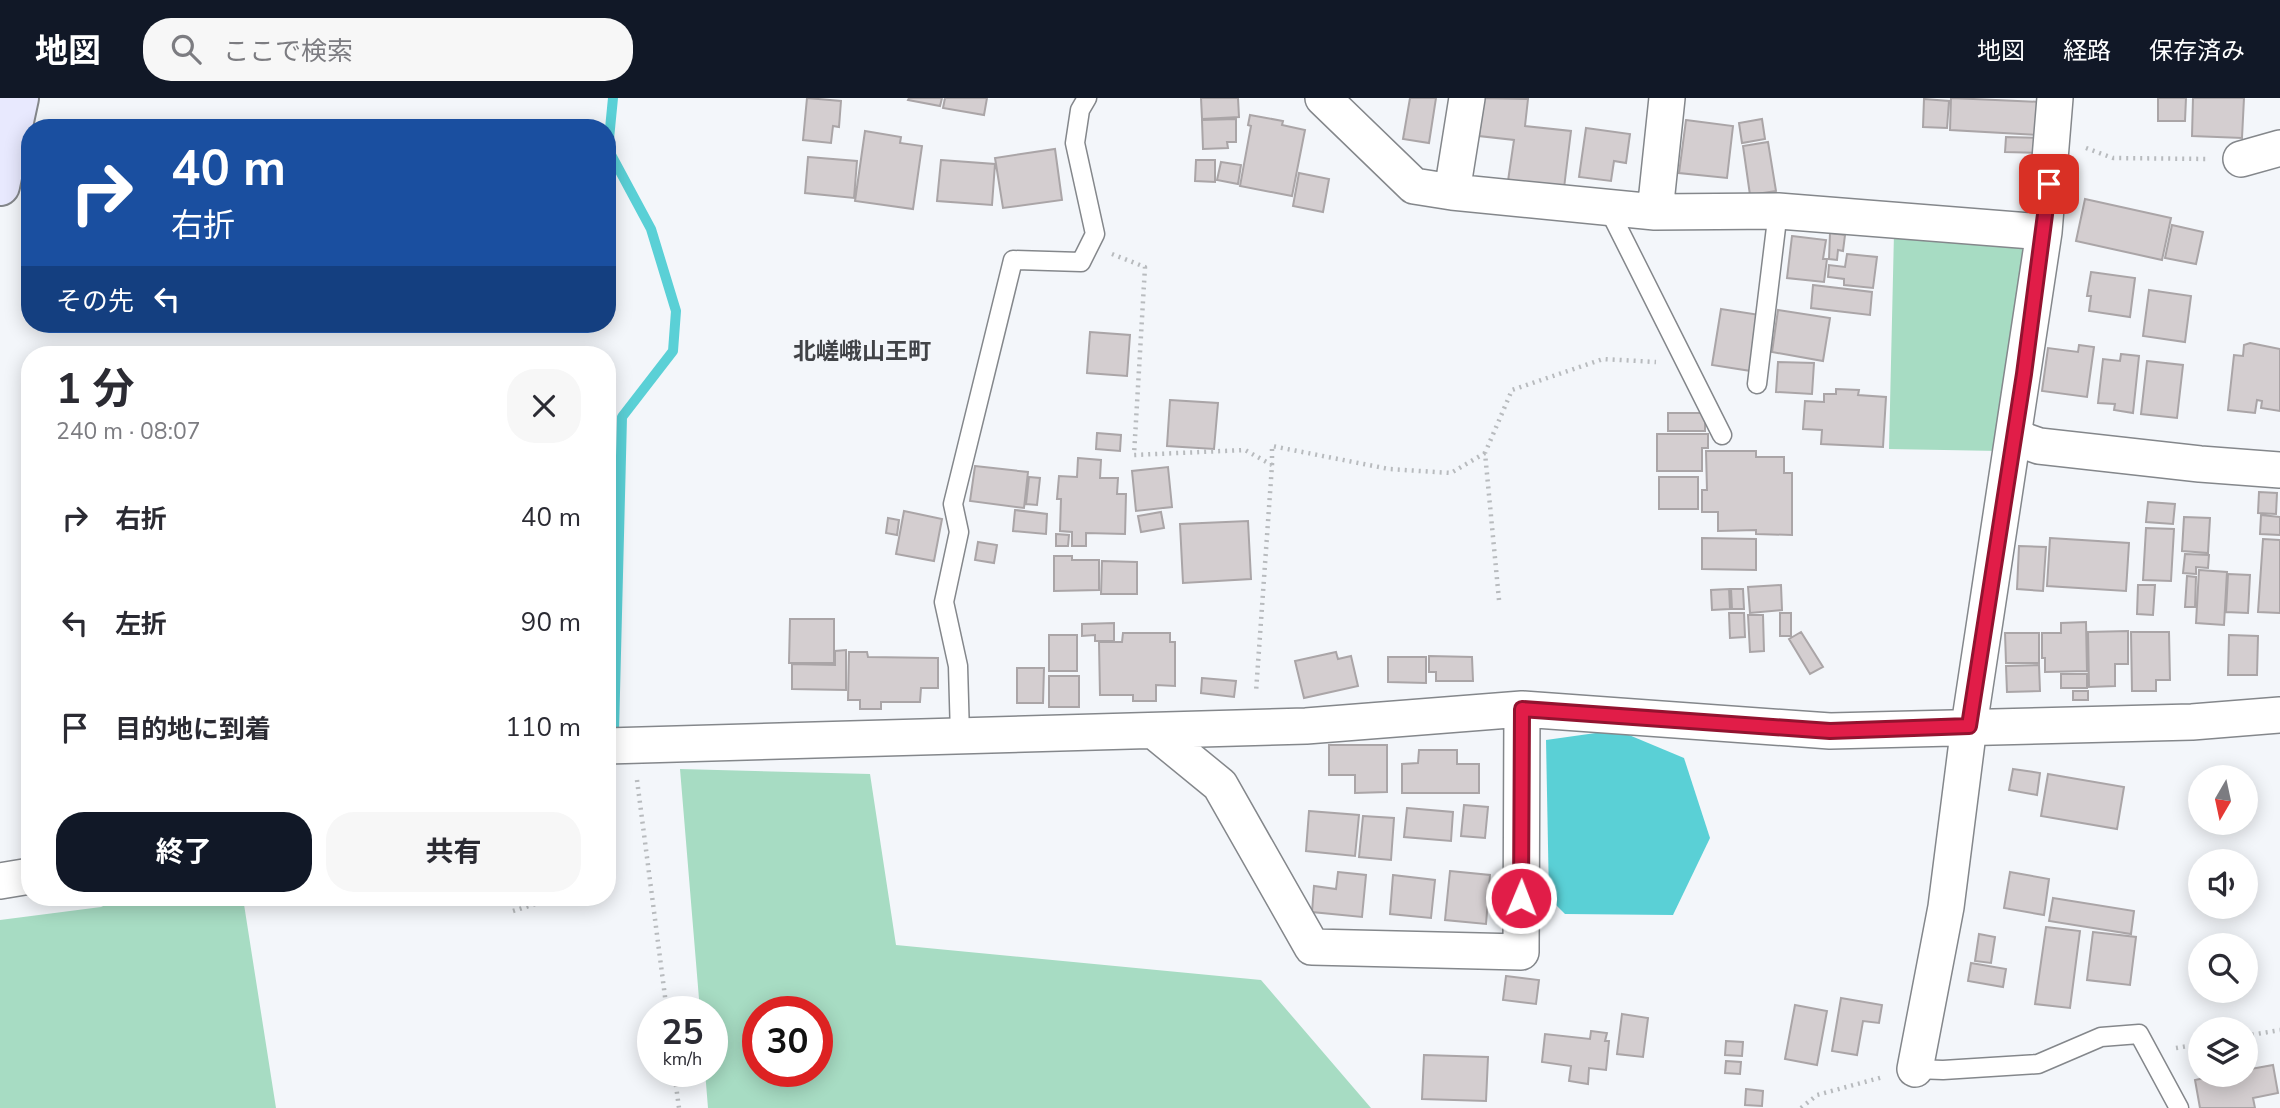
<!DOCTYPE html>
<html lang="ja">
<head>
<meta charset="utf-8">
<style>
  :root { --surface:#fff; --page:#f7f7f7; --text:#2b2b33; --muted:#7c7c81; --accent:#111827 }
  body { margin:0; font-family:"Nunito Sans","Noto Sans JP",sans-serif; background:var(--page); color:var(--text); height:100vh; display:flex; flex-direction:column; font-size:26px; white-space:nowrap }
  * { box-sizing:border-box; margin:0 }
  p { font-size:23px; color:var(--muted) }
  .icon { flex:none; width:38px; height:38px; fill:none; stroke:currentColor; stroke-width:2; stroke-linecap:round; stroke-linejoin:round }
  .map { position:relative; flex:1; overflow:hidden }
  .sheet { position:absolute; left:21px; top:248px; width:595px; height:560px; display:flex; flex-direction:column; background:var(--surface); border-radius:28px; box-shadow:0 4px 18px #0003 }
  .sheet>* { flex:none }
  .hud { position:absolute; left:21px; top:21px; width:595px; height:214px; border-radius:28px; box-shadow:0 4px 18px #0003; background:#1a4fa0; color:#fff; overflow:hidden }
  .needle { width:46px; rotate:189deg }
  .buttons { position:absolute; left:2188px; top:667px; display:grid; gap:14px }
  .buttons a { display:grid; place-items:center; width:70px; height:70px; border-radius:50%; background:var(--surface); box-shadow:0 4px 18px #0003; font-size:35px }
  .speed { position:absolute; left:637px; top:898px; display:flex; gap:14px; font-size:35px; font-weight:700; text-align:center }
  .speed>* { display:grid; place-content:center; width:91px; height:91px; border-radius:50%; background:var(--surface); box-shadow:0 4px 18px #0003; line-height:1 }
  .speed small { font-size:18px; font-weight:400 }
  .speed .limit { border:10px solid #d22; background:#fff; color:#111 }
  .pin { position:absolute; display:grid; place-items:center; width:60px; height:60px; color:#fff; margin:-30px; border-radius:14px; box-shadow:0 4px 10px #0006 }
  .me { position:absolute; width:77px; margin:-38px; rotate:1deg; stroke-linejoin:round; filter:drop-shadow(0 0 5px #0008) }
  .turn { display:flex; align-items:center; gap:24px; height:147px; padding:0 35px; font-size:32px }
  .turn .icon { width:91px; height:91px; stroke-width:2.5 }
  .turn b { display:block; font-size:49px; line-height:60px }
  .then { display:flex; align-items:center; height:66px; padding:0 35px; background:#0003; gap:14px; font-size:26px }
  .round { display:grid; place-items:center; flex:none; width:74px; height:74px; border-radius:28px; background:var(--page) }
  .summary { display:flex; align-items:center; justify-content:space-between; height:119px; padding:0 35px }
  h1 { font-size:42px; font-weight:700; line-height:52px }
  .action { display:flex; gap:14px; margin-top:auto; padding:14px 35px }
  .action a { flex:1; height:80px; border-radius:28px; background:var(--accent); color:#fff; font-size:28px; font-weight:700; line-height:80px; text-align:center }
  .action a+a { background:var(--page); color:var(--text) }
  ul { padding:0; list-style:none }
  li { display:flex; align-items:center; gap:21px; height:105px; padding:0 35px }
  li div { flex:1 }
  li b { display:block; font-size:26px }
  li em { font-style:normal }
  header { display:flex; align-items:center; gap:42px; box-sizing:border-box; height:98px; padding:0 35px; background:var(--accent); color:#fff }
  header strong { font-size:33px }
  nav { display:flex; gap:38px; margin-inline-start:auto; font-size:24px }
  .search { width:490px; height:63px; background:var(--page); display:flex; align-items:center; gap:18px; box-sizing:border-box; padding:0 24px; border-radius:28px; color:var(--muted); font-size:26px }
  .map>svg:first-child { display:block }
  .green { fill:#a7dcc3; fill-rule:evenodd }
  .water { fill:#5ad0d6 }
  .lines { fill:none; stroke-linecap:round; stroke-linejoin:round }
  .stream { stroke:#5ad0d6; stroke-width:10 }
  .building { fill:#d4ced0; stroke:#aaa5a7; stroke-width:2 }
  .lane-casing { stroke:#84878b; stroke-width:21 }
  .street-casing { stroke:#84878b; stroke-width:38 }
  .secondary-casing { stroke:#84878b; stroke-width:42 }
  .path { stroke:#b8bbbe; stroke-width:4.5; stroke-dasharray:2 5; stroke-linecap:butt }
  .lane { stroke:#fff; stroke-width:18 }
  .street { stroke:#fff; stroke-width:35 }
  .secondary { stroke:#e8e9fe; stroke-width:38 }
  .route-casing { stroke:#92132f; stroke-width:18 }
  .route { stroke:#e11d48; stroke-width:12 }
  .labels { text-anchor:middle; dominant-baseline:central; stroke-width:7; stroke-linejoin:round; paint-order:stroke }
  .neighbourhood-label { font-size:23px; font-weight:bold; fill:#414347; stroke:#f3f6fa }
</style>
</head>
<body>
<header>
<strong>地図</strong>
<div class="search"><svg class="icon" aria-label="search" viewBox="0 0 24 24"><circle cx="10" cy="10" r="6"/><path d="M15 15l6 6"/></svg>ここで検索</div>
<nav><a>地図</a><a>経路</a><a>保存済み</a></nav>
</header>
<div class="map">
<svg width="2280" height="1010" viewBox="0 0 2280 1010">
  <rect width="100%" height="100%" fill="#f3f6fa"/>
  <path class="green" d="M1894 135 2028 144 1999 353 1889 351Z
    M680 671 870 676 896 847 1261 882 1371 1010H708L705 973H712V914L700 913ZM758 914H817V973H758Z
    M121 800H243L276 1010H0V822L101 809Z"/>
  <path class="water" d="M1617 632 1684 660 1710 740 1673 817 1565 816 1549 800 1546 642Z"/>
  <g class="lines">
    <path class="stream" d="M613 0 608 51 651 131 676 213 673 253 622 319 614 634"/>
  </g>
  <path class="building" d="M807 0 841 3 839 29 833 28 831 45 803 42Z
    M909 0H942L940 8 908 2Z
    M945 0H987L984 17 943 10Z
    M1201 0H1238L1239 19 1202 21Z
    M1410 0H1436L1429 45 1403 41Z
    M1484 0 1528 1 1525 28 1571 33 1564 90 1508 83 1514 42 1479 38Z
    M1951 0 2041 4 2039 37 1950 32Z
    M2158 0H2186L2185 23H2158Z
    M2193 0H2244L2242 40 2192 38Z
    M1924 1 1949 3 1947 30 1923 29Z
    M1250 17 1283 23 1282 27 1305 32 1292 98 1240 88 1251 28 1248 27Z
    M1236 21V44H1227L1228 50 1203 51 1202 22Z
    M1762 21 1765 41 1742 45 1739 25Z
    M1686 22 1733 28 1727 80 1679 75Z
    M1586 30 1630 36 1626 65 1614 63 1611 83 1579 79Z
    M865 33 901 39 900 45 922 48 913 111 855 103Z
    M2006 39 2041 40 2040 55 2005 54Z
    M1768 44 1776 93 1750 97 1743 48Z
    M1055 51 1062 102 1003 110 995 60Z
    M808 59 857 63 854 100 805 95Z
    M941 62 995 66 992 107 937 103Z
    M1196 62H1215V84L1195 83Z
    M1221 64 1241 67 1238 86 1217 82Z
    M1299 75 1329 81 1323 114 1293 108Z
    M2085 101 2171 120 2162 162 2076 143Z
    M2172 127 2203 134 2196 166 2165 160Z
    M1830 135 1845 137 1843 153 1838 152 1837 162 1829 161Z
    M1792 138 1826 142 1823 161H1827L1824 184 1787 180Z
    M1847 156 1877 159 1873 190 1844 187V181L1828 179 1829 167 1845 169Z
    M2091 174 2135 180 2130 219 2089 213 2091 198H2087Z
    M1813 187 1872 194 1870 217 1811 210Z
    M2149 192 2191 198 2185 244 2143 238Z
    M1721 211 1760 217 1751 273 1712 267Z
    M1778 212 1830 220 1823 263 1772 254Z
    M1090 234 1130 237 1127 278 1087 275Z
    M2250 245 2280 251V313L2261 310 2262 303 2257 302 2255 315 2228 312 2234 257 2243 258 2244 247Z
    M2079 247 2094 249 2087 299 2042 293 2048 250 2078 254Z
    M2121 256 2139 258 2133 315 2114 312 2115 306 2098 305 2103 261 2120 263Z
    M2147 263 2183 267 2177 320 2141 316Z
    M1778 264 1814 265 1812 296 1776 294Z
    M1836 291 1859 292 1858 297 1886 299 1883 349 1821 346 1822 332 1803 331 1805 303 1824 304V296H1836Z
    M1170 302 1218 305 1214 351 1167 348Z
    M1668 315H1705V333H1668Z
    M1097 335 1121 337 1120 353 1096 351Z
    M1657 336H1708V350H1702V373H1657Z
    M1706 353H1756V359H1784V375H1792V437L1756 436V432L1718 433V414H1702V392H1707Z
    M1078 360 1101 362 1100 380H1118L1117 396H1126L1125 436 1086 435V448H1072V434L1060 433 1061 401H1057L1059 378 1077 379Z
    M975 368 1028 374 1024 410 970 403Z
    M1168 369 1172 409 1136 413 1132 373Z
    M1029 379 1040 380 1037 407 1026 406Z
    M1659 379H1698V411H1659Z
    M2259 394 2277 395 2276 416 2258 415Z
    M2148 404 2175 406 2173 426 2146 424Z
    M1015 412 1047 416 1046 436 1013 433Z
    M904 413 942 421 934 463 896 456Z
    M1161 414 1164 430 1141 434 1138 418Z
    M2261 417 2280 419V437L2260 436Z
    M2184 419 2210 420 2208 455 2182 453Z
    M888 420 899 422 897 437 886 435Z
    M1248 423 1251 481 1183 485 1180 426Z
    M2146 430 2174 431 2171 483 2143 482Z
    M1056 436 1069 437 1068 448H1056Z
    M1702 440 1756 441V472L1702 471Z
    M2050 440 2129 445 2126 493 2047 488Z
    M2263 441 2280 442V515L2258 514Z
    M978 444 997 447 994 465 975 462Z
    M2019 448 2046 449 2043 493 2017 491Z
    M2185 456 2209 457 2208 470 2196 469V476L2183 475Z
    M1054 458H1072V462H1099V492L1054 493Z
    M1102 463 1137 464V496H1101Z
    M2199 472 2227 474 2224 527 2196 525Z
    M2228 476 2250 477 2248 515 2226 514Z
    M2187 478 2196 479 2195 509H2185Z
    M1781 487 1782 512 1750 515 1748 489Z
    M2138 487H2155L2153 517 2137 516Z
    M1729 491 1730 511 1712 512 1711 492Z
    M1731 491H1743L1744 511H1732Z
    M1729 515H1744L1745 539 1730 540Z
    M1780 515H1791V538H1780Z
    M1748 517H1763L1764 553 1750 554Z
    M790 521H834V565H789Z
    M2086 524 2087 573 2045 574V560H2042V535H2061V525Z
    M1114 525V543H1095V537L1082 538V526Z
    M2128 533V566H2115V588L2089 589 2088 534Z
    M1801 534 1823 569 1810 576 1789 541Z
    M2131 534H2169L2170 582H2156V593H2132Z
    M1123 535H1170V544H1175V588L1156 587V603H1133V597H1100L1099 544H1122Z
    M2005 535H2039V565H2006Z
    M1049 537H1077V573H1049Z
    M2229 537 2258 538 2257 577H2228Z
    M846 552V592L792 591V566L835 567V553Z
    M849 554H867L868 559 938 560V590H921L920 604H881V611H860V602H848Z
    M1336 554 1338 561 1351 558 1358 588 1304 600 1295 563Z
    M1429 558 1472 559 1473 583H1436V574H1429Z
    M1388 559H1426V585L1388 584Z
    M2039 567 2040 593 2007 594 2006 568Z
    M1017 570H1044L1043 605H1017Z
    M2061 576H2087V590H2061Z
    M1049 578H1079V609H1049Z
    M1202 580 1236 583 1234 599 1201 595Z
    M2073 593H2088V602H2073Z
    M1329 647H1387V694L1355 695V677H1329Z
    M1419 652H1457V666H1479V695H1402V666L1418 665Z
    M2013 671 2040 675 2037 697 2009 692Z
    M2048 676 2124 689 2117 731 2041 718Z
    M1464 707 1488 709 1485 740 1461 738Z
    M1407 710 1453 714 1451 743 1404 739Z
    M1309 713 1359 717 1355 758 1306 753Z
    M1363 718 1394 720 1391 762 1359 759Z
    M1450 773 1490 777 1486 826 1445 822Z
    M1338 774 1366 777 1362 819 1312 814 1314 788 1336 791Z
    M2010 774 2049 781 2044 817 2004 810Z
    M1393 777 1435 782 1431 820 1390 816Z
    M2053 800 2134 813 2131 836 2049 823Z
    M2046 829 2080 833 2070 910 2035 906Z
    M2093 834 2136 839 2130 887 2087 882Z
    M1979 836 1995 839 1991 865 1975 863Z
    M1971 865 2006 871 2003 889 1968 883Z
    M1506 878 1539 882 1536 906 1503 902Z
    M1841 900 1882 907 1879 925 1863 923 1857 957 1832 953Z
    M1795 907 1827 913 1817 967 1785 961Z
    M1622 916 1648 920 1643 959 1617 956Z
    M1591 933 1607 935 1605 943H1609L1606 972 1589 970 1588 986 1569 983 1571 968 1542 964 1545 936 1590 941Z
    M1726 943 1743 944 1742 958 1725 957Z
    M1424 957 1488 959 1486 1003 1422 1001Z
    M1726 963 1741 964 1740 976 1725 975Z
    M2273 967 2278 995 2253 1000 2255 1010H2200L2195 982 2223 976H2245V972Z
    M1746 991 1763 993 1762 1008 1745 1007Z"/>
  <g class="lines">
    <g class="lane-casing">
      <path id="lane" d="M1608 110 1722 337
        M1757 286 1778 113
        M960 638 958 568 944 504 959 434 953 406 1013 162 1081 164 1095 136 1075 45 1080 12 1087 0
        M1915 971 1943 972 2038 966 2101 939 2139 936 2179 1010"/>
    </g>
    <g class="street-casing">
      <path id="street" d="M1323 0 1414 88 1452 94 1655 114 1778 113 2044 134
        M2241 61 2280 50
        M1452 94 1467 0
        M1655 114 1667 0
        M2014 339 2039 348 2200 366 2280 372
        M1154 633 1220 687 1312 849 1521 854 1522 611
        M607 648 1306 628 1522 611 1830 633 2192 624 2280 617
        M0 783 30 778
        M1915 971 1946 809 1969 628 2044 134 2055 0"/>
    </g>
    <g class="secondary-casing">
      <path id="secondary" d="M0 88 19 0"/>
    </g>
    <path class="path" d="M2086 50 2113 60 2209 61
      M1112 156 1145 169 1134 357 1245 352 1272 367 1256 594
      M1272 367V348L1389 371 1451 375 1485 355
      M1499 502 1485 355 1512 292 1603 261 1656 264
      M637 682 667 914
      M513 813 535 806V800
      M2245 938 2280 932
      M2176 950 2200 946
      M674 973 679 1010
      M1801 1010 1817 997 1883 979"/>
    <use href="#lane" class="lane"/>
    <use href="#street" class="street"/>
    <use href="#secondary" class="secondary"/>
  </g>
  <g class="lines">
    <g class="route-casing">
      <path id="route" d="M1521 800 1522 611 1830 633 1969 628 2024 276 2049 86"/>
    </g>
    <use href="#route" class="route"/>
  </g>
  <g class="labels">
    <g class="neighbourhood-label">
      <text x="862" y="253">北嵯峨山王町</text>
    </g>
  </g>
</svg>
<div class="buttons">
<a><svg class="needle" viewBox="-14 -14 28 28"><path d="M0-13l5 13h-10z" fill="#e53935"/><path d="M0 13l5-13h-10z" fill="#7c7c81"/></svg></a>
<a><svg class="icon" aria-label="sound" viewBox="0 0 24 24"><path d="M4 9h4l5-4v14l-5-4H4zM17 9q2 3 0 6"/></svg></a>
<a><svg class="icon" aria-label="search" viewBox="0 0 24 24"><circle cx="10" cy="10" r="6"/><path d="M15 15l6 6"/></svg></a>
<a><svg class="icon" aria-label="layers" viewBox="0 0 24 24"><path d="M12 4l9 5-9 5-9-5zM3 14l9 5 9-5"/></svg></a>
</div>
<div class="speed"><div>25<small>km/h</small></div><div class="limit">30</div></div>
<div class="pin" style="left:2049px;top:86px;background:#d93025"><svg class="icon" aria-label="arrive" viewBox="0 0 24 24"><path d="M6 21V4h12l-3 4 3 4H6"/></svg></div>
<svg class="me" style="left:1521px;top:800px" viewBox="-20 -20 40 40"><circle r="17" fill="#e11d48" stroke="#fff" stroke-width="3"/><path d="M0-11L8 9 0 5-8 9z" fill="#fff"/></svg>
<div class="hud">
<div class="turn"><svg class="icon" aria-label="right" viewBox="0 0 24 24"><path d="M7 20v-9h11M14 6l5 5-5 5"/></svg><div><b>40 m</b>右折</div></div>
<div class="then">その先<svg class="icon" aria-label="left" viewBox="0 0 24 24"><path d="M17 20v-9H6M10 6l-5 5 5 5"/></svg></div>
</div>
<section class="sheet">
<div class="summary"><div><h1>1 分</h1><p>240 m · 08:07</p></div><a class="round"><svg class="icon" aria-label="close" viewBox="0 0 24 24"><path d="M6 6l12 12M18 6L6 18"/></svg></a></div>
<ul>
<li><svg class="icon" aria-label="right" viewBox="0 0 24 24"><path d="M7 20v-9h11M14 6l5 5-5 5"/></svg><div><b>右折</b></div><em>40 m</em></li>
<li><svg class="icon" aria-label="left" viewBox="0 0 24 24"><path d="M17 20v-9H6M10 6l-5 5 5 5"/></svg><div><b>左折</b></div><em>90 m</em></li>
<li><svg class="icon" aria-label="arrive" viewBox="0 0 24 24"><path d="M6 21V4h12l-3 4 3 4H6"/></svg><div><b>目的地に到着</b></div><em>110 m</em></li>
</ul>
<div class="action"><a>終了</a><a>共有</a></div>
</section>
</div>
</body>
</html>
